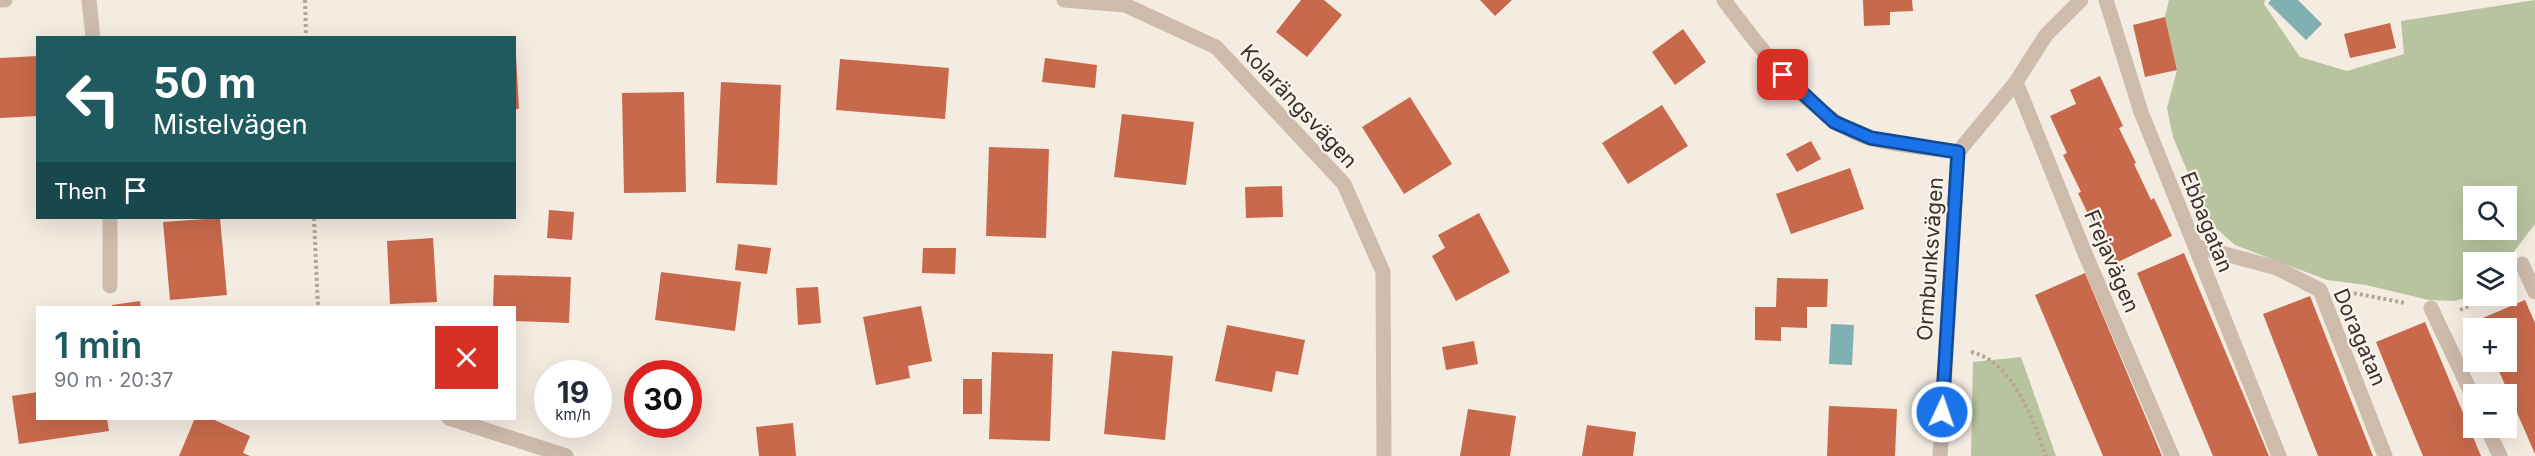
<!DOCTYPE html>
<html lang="en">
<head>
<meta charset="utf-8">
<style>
  :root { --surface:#fff; --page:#f6f6f7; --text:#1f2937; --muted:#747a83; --accent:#1f5a5e }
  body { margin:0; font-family:Inter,sans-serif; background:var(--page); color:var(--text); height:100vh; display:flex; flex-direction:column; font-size:22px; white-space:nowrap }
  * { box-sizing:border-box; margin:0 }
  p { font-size:20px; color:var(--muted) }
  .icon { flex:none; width:33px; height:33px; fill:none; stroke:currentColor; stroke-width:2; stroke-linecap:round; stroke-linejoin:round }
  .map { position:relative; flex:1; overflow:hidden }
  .side { position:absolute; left:36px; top:306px; width:480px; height:114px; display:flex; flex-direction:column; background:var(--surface); border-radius:0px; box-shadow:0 6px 24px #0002 }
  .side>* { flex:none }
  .guide { position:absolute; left:36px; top:36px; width:480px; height:183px; border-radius:0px; box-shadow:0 6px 24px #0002; background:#1f5a5e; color:#fff; overflow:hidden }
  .controls { position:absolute; left:2463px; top:186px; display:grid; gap:12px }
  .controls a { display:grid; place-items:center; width:54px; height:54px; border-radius:0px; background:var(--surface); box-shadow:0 6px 24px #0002; font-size:30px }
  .speed { position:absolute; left:534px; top:360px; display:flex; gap:12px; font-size:30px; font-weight:700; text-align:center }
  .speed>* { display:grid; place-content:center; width:78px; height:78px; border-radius:50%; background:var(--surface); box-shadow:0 6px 24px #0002; line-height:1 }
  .speed small { font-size:15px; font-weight:400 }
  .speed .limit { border:9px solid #d22; background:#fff; color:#111 }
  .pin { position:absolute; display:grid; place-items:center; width:51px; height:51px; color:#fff; margin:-26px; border-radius:12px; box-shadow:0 3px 9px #0006 }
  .me { position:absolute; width:66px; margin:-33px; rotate:3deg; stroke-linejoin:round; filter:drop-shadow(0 0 4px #0008) }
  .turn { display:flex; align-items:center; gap:21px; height:126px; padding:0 18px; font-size:27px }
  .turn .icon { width:78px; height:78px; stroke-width:2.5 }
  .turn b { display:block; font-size:42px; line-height:51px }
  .then { display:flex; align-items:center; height:57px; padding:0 18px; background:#0003; gap:12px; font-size:22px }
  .round { display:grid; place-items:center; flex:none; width:63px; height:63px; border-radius:0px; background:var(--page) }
  .head { display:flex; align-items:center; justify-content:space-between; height:102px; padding:0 18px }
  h1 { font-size:36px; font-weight:600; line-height:45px; color:var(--accent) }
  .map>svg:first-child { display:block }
  .green { fill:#b8c4a0; fill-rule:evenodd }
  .water { fill:#7fb0b2 }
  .building { fill:#c8694b }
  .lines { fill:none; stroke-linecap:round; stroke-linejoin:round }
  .path { stroke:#b9a596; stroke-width:4; stroke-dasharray:3 3; stroke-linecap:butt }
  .lane { stroke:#cdbbac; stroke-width:15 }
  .street { stroke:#cdbbac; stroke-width:15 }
  .route-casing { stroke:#114b97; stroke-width:15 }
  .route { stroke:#1a73e8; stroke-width:10 }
  .labels { text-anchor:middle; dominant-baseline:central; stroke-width:4.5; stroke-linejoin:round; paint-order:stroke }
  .street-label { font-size:21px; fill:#3b302b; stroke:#fbf5ee }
</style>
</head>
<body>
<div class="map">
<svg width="2535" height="456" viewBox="0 0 2535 456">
  <rect width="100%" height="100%" fill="#f4ebe1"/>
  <path class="green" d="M2169 0H2265L2264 4 2300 57 2347 71 2404 54 2401 21 2535 0V224L2506 262H2474L2473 295 2455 301 2429 300 2366 285 2327 280 2235 245 2208 221 2173 137 2167 108 2177 70 2165 17ZM2474 196H2506V230H2474Z
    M2021 357 2056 456H1971L1973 362Z"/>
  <path class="water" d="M2271 0H2298L2322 24 2306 40 2268 3Z
    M1831 324 1854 325 1852 365 1829 364Z"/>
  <path class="building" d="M1301 0H1324L1342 15 1307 57 1276 32Z
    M1480 0H1512L1495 16Z
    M1863 0H1912L1913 11 1890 12V25L1864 26Z
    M2165 17 2177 70 2145 77 2133 25Z
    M2390 23 2396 48 2350 58 2344 34Z
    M1683 29 1706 62 1675 85 1652 52Z
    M38 56V116L0 118V58Z
    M514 56H516L519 109H514Z
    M1045 58 1097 65 1095 88 1042 82Z
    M840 59 949 68 945 119 836 110Z
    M2100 76 2123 126 2119 128 2136 163 2134 164 2151 200 2154 198 2172 236 2116 263 2098 225 2094 227 2078 193 2081 192 2063 155 2067 153 2050 116 2076 104 2070 90Z
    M721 82 781 85 777 185 716 183Z
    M684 92 686 192 624 193 622 93Z
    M1410 97 1452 164 1404 194 1362 127Z
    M1662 105 1688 146 1628 184 1602 143Z
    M1122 114 1194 122 1186 185 1114 177Z
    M1811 141 1821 159 1797 172 1786 154Z
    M989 147 1049 149 1046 238 986 236Z
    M1850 168 1864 209 1791 234 1776 194Z
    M1282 186 1283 217 1246 218 1245 187Z
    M549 210 574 212 572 240 547 238Z
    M1479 213 1510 272 1456 301 1432 256 1445 248 1438 235Z
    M220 218 227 295 170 300 163 222Z
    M433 238 437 302 390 304 387 241Z
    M738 244 771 248 767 274 735 270Z
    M923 248H956L955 274 922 273Z
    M2184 253 2247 403 2269 456H2213L2137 273Z
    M661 272 741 282 735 331 655 320Z
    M2085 273 2101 311 2162 456H2103L2098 444 2035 295Z
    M494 275 571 277 569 323 514 321V308H493Z
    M1777 278 1828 279 1827 307H1807V328L1781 327V341L1755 340V307H1776Z
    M818 287 821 323 798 325 796 288Z
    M2310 296 2354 408 2373 456H2318L2263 314Z
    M2525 300 2535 323V454L2495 362H2506V328H2481L2478 320Z
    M140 301 141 308H113L112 305Z
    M921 306 932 361 908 366 910 378 876 385 863 317Z
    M2425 322 2456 396 2481 456H2423L2391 379 2376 342Z
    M1227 325 1305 340 1298 375 1276 371 1272 392 1215 381Z
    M1474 341 1478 364 1446 370 1442 347Z
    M1112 351 1173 356 1165 440 1104 434Z
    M992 352 1053 354 1050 441 989 439Z
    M963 379H982V414H963Z
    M38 392V418H107L109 431 19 444 12 396Z
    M1829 406 1897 409 1895 456H1827Z
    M1468 409 1516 416 1510 456H1460Z
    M195 418H210L250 436 243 453 250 456H179Z
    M793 423 796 456H759L756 427Z
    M1587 425 1636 432 1633 456H1582Z"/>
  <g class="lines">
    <path class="path" d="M305 0 306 38
      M314 218 318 308
      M2348 292 2405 303
      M2460 310 2489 296
      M1971 352C2013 361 2033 420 2046 456"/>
    <path class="lane" d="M89 0 93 38
      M110 218V286
      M2195 246 2277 268 2320 290 2385 456
      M2195 246 2279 456
      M2084 251 2172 456
      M2522 264 2535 292
      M2431 308 2474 399
      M2487 428 2500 456"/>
    <path class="street" d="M0 0H5
      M1064 0 1125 5 1216 47 1344 184 1383 272 1384 456
      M1724 0C1759 47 1814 123 1872 139 1900 146 1930 148 1958 152
      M2106 0 2141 112 2195 246
      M2016 82 2084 251
      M449 418 566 456
      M1940 456 1958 152 2016 82 2046 35 2081 0"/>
  </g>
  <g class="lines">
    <g class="route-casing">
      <path id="route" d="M1783 75 1834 122 1871 138 1958 152 1942 412"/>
    </g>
    <use href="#route" class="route"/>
  </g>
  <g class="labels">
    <g class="street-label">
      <text transform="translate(1299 106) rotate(47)">Kolarängsvägen</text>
      <text transform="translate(2207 222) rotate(68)">Ebbagatan</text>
      <text transform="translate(1930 259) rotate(-86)">Ormbunksvägen</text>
      <text transform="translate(2112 261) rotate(67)">Frejavägen</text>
      <text transform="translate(2360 337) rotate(67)">Doragatan</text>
    </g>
  </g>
</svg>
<div class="controls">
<a><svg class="icon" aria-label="search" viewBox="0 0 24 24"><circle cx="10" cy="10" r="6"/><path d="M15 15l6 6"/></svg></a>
<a><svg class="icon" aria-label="layers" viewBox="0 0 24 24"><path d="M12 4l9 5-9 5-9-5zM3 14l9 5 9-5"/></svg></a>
<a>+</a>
<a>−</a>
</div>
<div class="speed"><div>19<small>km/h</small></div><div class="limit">30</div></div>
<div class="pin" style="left:1783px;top:75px;background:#d93025"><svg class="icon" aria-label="arrive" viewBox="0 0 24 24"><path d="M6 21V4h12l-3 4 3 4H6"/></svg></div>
<svg class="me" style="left:1942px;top:412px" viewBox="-20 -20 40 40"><circle r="17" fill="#1a73e8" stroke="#fff" stroke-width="3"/><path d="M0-11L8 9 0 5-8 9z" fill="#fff"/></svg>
<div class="guide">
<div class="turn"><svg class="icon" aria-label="left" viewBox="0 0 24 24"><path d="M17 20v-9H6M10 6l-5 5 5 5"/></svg><div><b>50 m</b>Mistelvägen</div></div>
<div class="then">Then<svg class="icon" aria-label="arrive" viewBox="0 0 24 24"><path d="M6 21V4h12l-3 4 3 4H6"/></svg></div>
</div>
<section class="side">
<div class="head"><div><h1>1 min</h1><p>90 m · 20:37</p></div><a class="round" style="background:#d93025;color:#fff"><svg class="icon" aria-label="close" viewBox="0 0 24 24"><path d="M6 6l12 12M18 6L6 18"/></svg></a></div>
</section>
</div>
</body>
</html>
